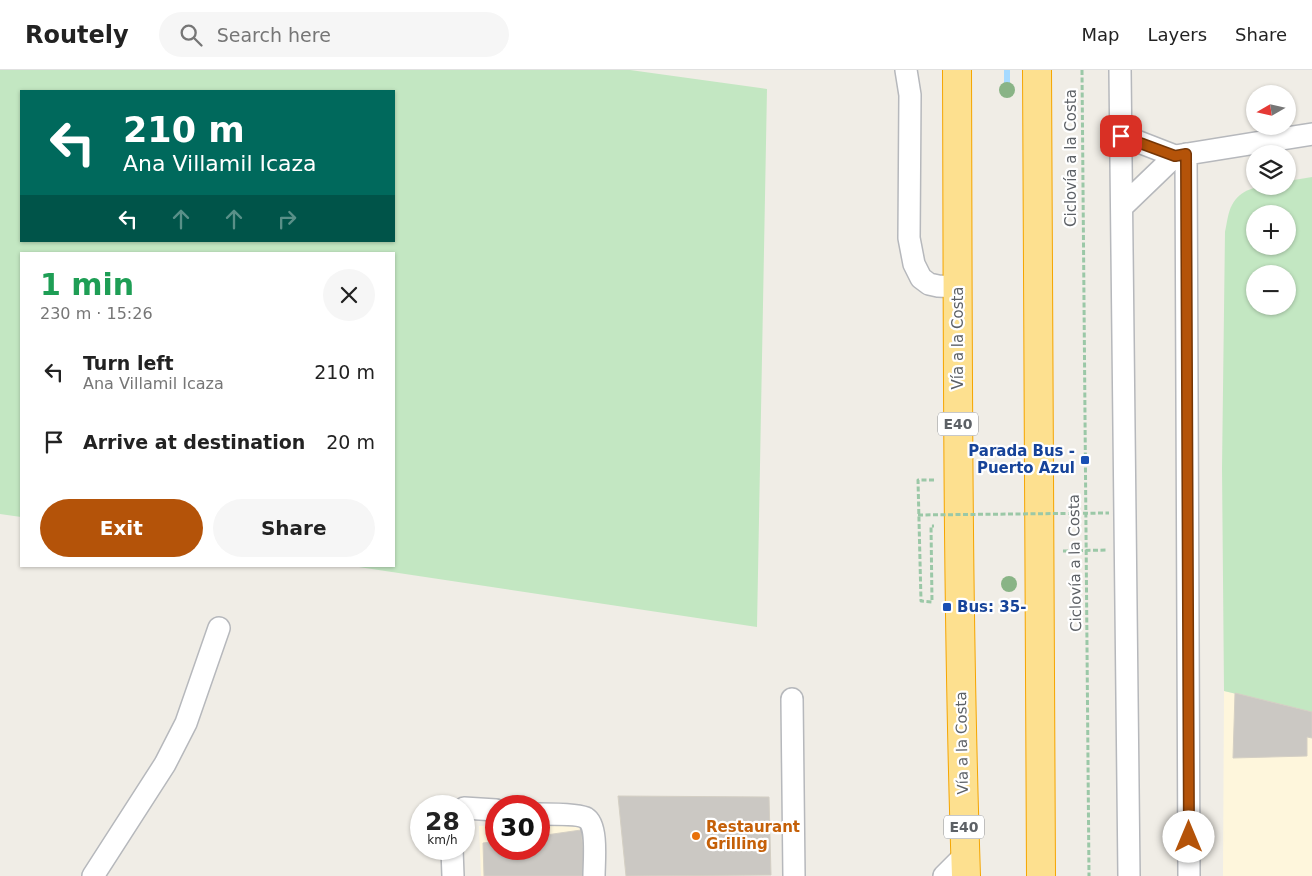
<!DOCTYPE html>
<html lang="en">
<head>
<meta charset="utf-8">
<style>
  :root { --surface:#fff; --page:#f6f6f6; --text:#222; --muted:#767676; --line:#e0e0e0; --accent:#b45309 }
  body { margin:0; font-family:"DejaVu Sans",sans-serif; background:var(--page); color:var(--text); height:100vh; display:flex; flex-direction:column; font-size:19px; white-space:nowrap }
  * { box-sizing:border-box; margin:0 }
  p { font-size:16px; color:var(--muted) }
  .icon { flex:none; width:28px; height:28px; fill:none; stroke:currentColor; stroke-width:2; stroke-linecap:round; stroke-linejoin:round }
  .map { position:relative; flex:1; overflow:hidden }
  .panel { position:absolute; left:20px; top:182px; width:375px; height:315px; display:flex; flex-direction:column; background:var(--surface); border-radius:0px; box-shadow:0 1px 4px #0004 }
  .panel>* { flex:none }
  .guide { position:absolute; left:20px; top:20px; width:375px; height:152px; border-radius:0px; box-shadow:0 1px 4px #0004; background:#00695c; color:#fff; overflow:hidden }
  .needle { width:32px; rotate:261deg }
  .tools { position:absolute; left:1246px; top:15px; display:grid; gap:10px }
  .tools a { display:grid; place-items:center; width:50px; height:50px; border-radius:50%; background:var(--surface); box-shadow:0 1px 4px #0004; font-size:25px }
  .speed { position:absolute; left:410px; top:725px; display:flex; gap:10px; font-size:25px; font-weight:700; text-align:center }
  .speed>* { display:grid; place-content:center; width:65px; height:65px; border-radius:50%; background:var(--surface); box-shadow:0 1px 4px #0004; line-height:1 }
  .speed small { font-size:12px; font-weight:400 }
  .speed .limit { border:8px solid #d22; background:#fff; color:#111 }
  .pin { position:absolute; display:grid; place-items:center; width:42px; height:42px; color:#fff; margin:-21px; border-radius:10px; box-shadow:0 2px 8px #0006 }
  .me { position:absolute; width:55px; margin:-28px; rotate:0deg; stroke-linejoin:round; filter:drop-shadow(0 0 4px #0008) }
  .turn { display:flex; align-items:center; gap:18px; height:105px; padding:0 20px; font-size:22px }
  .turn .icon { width:65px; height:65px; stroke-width:2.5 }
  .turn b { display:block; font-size:35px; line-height:42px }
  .lanes { display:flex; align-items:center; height:48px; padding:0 20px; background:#0003; justify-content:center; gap:25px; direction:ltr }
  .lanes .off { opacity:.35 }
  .round { display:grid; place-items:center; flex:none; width:52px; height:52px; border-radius:26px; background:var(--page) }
  .headline { display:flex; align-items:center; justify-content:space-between; height:85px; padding:0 20px }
  h1 { font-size:30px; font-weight:700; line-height:38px; color:#1e9e55 }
  .primary-button { display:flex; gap:10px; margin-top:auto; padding:10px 20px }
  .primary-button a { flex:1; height:58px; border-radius:30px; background:var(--accent); color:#fff; font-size:20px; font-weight:700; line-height:58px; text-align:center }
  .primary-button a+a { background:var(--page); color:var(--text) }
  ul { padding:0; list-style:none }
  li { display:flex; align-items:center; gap:15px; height:70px; padding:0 20px }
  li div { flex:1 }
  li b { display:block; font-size:19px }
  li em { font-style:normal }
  header { display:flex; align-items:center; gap:30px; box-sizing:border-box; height:70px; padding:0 25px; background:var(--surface); border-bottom:1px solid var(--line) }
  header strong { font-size:24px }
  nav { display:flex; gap:28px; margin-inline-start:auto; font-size:18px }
  .search { width:350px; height:45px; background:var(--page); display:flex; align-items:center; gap:12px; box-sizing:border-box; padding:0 18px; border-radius:28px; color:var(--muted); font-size:19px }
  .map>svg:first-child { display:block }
  .commercial { fill:#fef6dc }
  .green { fill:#c3e7c2; fill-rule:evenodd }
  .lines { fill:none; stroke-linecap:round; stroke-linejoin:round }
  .stream { stroke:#a6daff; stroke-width:6 }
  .building { fill:#cbc8c3; stroke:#d4cfc4 }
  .minor-casing { stroke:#b6b8bc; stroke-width:24 }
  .highway-casing { stroke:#f5a500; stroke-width:30 }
  .path { stroke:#9bc8a7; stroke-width:3; stroke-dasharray:5 2.5; stroke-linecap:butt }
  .minor { stroke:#fff; stroke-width:21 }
  .highway { stroke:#fde08f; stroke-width:28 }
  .path-bridge { stroke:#9bc8a7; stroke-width:3; stroke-dasharray:5 2.5; stroke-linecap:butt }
  .tree { fill:#89b486 }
  .route-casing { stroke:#753606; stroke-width:12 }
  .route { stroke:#b45309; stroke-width:9 }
  .transit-dot { fill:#1a4fb4; stroke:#fff; stroke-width:2 }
  .food-dot { fill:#e8710a; stroke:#fff; stroke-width:2 }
  .labels { text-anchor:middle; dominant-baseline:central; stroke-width:4.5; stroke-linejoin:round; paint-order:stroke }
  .shield { fill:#fff; stroke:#8e9094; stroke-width:1 }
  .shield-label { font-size:14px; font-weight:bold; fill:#5d6166 }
  .street-label { font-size:15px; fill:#5d6166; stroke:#fff }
  .transit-label { font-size:15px; font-weight:bold; fill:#164399; stroke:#fff; text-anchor:end }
  .food-label { font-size:15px; font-weight:bold; fill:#c56008; stroke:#fff; text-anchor:start }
</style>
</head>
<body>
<header>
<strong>Routely</strong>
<div class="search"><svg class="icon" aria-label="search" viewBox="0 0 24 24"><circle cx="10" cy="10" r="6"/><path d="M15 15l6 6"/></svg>Search here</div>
<nav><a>Map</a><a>Layers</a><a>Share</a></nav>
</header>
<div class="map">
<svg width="1312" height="806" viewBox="0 0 1312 806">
  <rect width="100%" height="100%" fill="#f0ede6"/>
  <path class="commercial" d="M1224 621 1312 642V806H1223Z
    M584 753 590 806H481L479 756 496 755V779H539V754Z"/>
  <path class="green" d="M0 0H630L767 19 757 557 352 496H394V184H21V447L0 444ZM21 21H394V171H21Z
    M1312 107V642L1224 621 1222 398 1225 162C1227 153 1228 142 1232 135 1243 114 1267 116 1288 116V111ZM1255 144H1288V176H1255ZM1255 204H1288V236H1255Z"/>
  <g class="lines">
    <path class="stream" d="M1007 20V0"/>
  </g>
  <path class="building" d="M1235 623 1312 642V668L1307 667V686L1233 688Z
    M618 726 769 727 771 805 626 806Z
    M581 760 586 806H484L483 773 496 771V779H539V766Z"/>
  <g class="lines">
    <g class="minor-casing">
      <path id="minor" d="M906 0 910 25 909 168 914 194 921 208 929 214 938 216 958 217
        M1120 0 1129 806
        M1121 65 1175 86 1312 64
        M1186 84 1189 806
        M1122 137 1175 86
        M792 629 794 806
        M464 738 496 740
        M539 744C548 744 580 744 586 748 598 755 594 793 594 806
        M452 779 453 806
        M93 806 165 694 186 653 219 558
        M944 806 965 785"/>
    </g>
    <g class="highway-casing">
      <path id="highway" d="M957 0C958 269 957 537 966 806
        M1037 0 1041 806"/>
    </g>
    <path class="path" d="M1082 0 1089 806
      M934 410H918L921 531 932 532 931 456H934
      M1063 481 1106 480"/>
    <use href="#minor" class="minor"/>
    <use href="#highway" class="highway"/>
    <path class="path-bridge" d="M918 445 1109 443"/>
  </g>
  <g class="tree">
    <circle cx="1007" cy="20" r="8"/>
    <circle cx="1009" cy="514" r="8"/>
  </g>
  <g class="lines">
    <g class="route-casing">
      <path id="route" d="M1121 66 1175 86 1186 84 1189 767"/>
    </g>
    <use href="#route" class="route"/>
  </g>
  <g class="transit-dot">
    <rect x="1080" y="385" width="10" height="10" rx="2.5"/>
    <rect x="942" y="532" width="10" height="10" rx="2.5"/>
  </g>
  <circle class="food-dot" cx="696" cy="766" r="5"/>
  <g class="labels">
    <g class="shield">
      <rect x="938" y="342.5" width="40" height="23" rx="4"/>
      <rect x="944" y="745.5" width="40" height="23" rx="4"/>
    </g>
    <g class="shield-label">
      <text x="958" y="354">E40</text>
      <text x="964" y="757">E40</text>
    </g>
    <g class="street-label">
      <text transform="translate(1071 88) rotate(-90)">Ciclovía a la Costa</text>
      <text transform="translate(958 268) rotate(-90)">Vía a la Costa</text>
      <text transform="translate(1075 493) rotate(-91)">Ciclovía a la Costa</text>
      <text transform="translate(962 673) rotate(-91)">Vía a la Costa</text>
    </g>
    <g class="transit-label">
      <text x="1075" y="381">Parada Bus -<tspan x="1075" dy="17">Puerto Azul</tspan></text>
      <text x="957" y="537" text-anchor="start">Bus: 35-</text>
    </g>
    <g class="food-label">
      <text x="706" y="757">Restaurant<tspan x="706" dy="17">Grilling</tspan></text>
    </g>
  </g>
</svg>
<div class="tools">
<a><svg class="needle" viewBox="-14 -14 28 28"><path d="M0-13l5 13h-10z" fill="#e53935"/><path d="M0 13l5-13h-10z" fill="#767676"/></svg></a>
<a><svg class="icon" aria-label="layers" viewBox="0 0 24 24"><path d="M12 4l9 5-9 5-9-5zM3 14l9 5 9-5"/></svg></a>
<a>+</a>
<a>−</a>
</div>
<div class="speed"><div>28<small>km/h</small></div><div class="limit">30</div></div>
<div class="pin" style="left:1121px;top:66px;background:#d93025"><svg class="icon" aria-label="arrive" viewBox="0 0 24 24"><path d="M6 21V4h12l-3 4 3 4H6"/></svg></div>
<svg class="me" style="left:1189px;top:767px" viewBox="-20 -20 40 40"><circle r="19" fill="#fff"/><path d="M0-13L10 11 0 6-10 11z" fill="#b45309"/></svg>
<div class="guide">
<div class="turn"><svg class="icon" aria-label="left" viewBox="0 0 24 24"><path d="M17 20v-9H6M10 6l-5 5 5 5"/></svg><div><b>210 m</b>Ana Villamil Icaza</div></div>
<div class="lanes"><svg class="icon" aria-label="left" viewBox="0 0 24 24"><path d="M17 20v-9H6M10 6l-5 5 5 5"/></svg><svg class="icon off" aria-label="ahead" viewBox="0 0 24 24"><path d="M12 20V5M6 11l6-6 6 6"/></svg><svg class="icon off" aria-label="ahead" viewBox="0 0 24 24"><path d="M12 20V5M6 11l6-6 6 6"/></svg><svg class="icon off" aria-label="right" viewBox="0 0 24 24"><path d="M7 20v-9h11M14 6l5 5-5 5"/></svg></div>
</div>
<section class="panel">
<div class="headline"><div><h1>1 min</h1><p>230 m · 15:26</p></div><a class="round"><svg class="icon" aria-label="close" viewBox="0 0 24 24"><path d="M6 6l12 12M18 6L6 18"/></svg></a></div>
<ul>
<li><svg class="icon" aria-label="left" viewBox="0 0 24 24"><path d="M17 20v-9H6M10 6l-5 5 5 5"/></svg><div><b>Turn left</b><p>Ana Villamil Icaza</p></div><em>210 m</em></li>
<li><svg class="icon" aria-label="arrive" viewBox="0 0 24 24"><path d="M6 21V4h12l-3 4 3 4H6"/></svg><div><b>Arrive at destination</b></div><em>20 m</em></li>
</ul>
<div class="primary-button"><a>Exit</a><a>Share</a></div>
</section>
</div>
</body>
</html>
